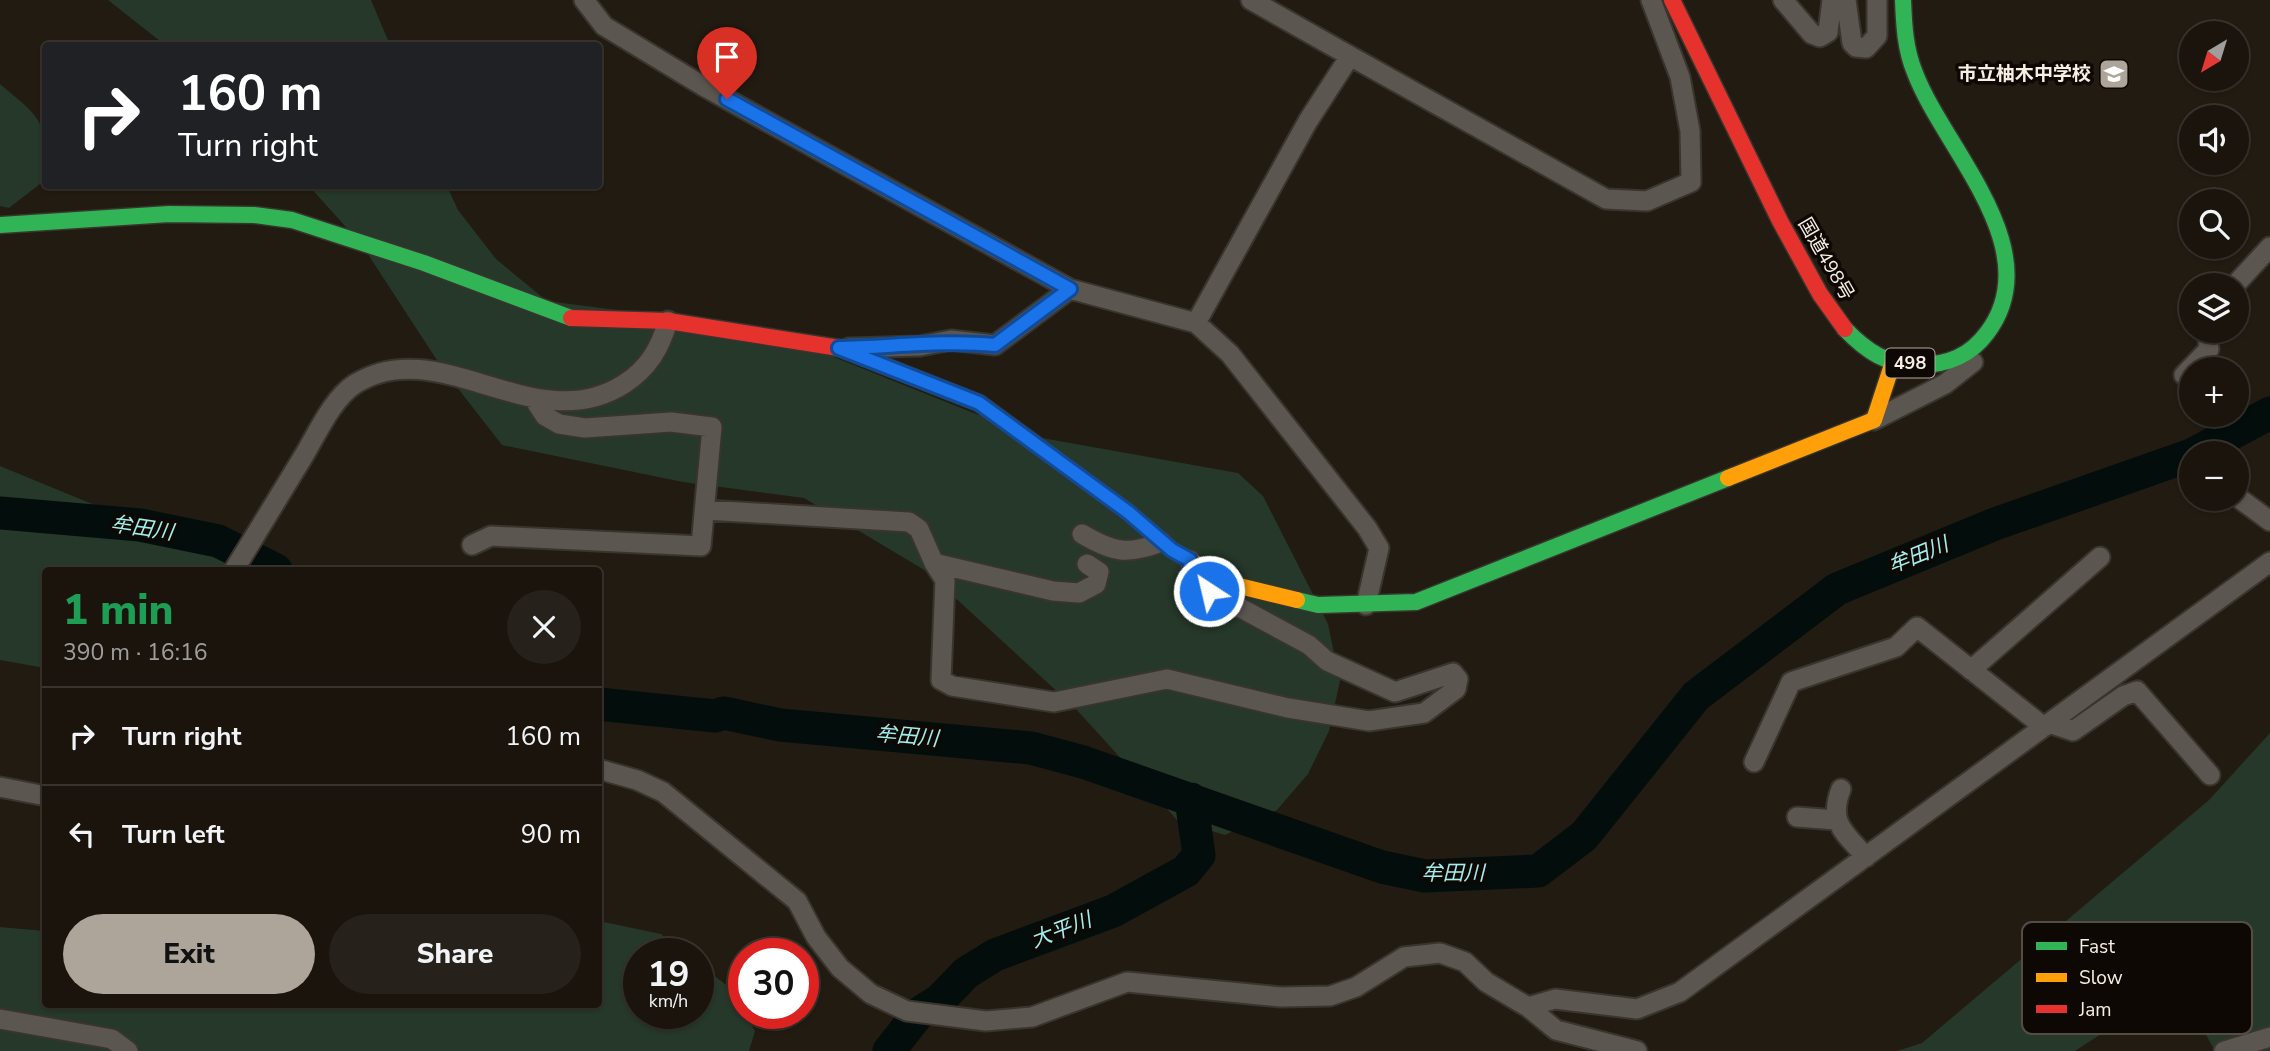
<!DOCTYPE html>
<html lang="en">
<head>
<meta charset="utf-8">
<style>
  :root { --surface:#1a140d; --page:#27211b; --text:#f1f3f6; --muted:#9f9e9d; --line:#38332e; --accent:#ada59a }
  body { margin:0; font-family:"Nunito Sans","Noto Sans JP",sans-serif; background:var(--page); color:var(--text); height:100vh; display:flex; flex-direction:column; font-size:26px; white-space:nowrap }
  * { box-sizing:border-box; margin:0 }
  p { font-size:23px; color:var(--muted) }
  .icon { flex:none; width:38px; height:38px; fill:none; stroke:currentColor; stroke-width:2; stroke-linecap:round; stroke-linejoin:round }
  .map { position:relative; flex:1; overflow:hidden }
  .sheet { position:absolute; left:42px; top:567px; width:560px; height:441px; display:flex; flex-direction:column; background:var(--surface); border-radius:7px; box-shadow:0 2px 5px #0004,0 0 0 2px var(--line) }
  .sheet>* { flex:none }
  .guide { position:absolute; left:42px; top:42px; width:560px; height:147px; border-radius:7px; box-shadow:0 2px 5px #0004,0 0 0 2px var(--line); background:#202124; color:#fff; overflow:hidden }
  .needle { width:46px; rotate:218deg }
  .buttons { position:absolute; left:2179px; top:21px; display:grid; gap:14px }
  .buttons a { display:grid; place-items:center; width:70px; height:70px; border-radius:50%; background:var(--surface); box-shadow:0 2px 5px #0004,0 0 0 2px var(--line); font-size:35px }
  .speed { position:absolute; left:623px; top:938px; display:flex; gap:14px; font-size:35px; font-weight:700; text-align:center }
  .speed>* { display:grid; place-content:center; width:91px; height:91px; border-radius:50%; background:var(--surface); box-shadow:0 2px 5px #0004,0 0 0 2px var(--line); line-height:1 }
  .speed small { font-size:18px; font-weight:400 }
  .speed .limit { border:10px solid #d22; background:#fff; color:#111 }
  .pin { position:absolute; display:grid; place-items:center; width:60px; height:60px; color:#fff; margin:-72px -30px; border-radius:50% 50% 50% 0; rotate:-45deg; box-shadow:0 0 7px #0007 }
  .pin .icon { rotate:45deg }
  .me { position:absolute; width:77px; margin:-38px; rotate:325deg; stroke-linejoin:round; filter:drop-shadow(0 0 5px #0008) }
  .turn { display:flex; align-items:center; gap:24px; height:147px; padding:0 21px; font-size:32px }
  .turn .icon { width:91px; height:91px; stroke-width:2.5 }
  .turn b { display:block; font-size:49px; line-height:60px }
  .round { display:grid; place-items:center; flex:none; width:74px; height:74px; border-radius:37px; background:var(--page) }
  .head { display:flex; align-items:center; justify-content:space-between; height:119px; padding:0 21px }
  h1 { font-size:42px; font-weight:800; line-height:52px; color:#1e9e55 }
  .cta { display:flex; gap:14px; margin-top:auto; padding:14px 21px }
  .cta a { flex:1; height:80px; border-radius:42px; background:var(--accent); color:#111; font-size:28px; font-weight:800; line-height:80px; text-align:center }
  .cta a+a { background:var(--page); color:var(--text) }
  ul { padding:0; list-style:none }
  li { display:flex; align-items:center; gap:21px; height:98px; padding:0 21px; border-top:2px solid var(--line) }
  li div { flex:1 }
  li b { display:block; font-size:26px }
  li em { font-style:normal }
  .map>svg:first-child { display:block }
  .green { fill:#253829 }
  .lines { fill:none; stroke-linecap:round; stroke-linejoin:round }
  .river { stroke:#030d0c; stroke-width:33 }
  .street-casing { stroke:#39352e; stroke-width:23 }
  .fast-casing { stroke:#39352e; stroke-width:19 }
  .slow-casing { stroke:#39352e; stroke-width:19 }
  .jam-casing { stroke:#39352e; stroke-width:19 }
  .street { stroke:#5c5650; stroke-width:19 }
  .fast { stroke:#30b455; stroke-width:16 }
  .slow { stroke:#ff9f0a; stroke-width:16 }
  .jam { stroke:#e5322d; stroke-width:16 }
  .route-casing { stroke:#114b97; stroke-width:18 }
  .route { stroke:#1a73e8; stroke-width:12 }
  .labels { text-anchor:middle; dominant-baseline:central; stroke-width:7; stroke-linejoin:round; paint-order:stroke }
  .shield { fill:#0d0803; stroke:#b2aaa0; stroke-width:2 }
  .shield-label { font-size:18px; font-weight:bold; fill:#f8efe4 }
  .poi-label { font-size:19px; font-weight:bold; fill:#f8efe4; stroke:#0d0803; text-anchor:end }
  .street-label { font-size:19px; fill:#f8efe4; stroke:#0d0803 }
  .water-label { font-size:21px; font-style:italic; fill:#a0eeed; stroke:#0d0803 }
  .key { fill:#0d0803; stroke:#544d46; stroke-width:2 }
  .key-label { font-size:19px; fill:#f8efe4 }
</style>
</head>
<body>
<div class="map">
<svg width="2270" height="1051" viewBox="0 0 2270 1051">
  <rect width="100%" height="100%" fill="#221b11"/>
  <path class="green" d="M108 0H371L390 45H165Z
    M0 84C46 122 46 121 45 180L9 208 0 206Z
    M309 186H447L458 210 496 259 547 301 764 329 1031 436 1238 473 1263 496 1328 624 1340 681 1329 731 1308 774 1277 810 1225 835 1178 821 1075 708 926 571 804 498 683 482 502 445 442 368 362 245Z
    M0 466 143 525 199 541 252 548 285 570H46L45 668 0 660Z
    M2270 733V1051H2215L2201 1026 2179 1008 2124 1019 2075 1051H1897L1922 1043 2209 800Z
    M599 921 661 934 686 954H639V1013H698V963L734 991 755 1031 749 1051H0V927L45 931 46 1004H598Z"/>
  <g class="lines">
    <path class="river" d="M2195 453 2270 413
      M0 513 140 525 218 541 276 570
      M598 704 715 716 724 713 780 725 1031 748 1083 762 1382 867 1425 876 1538 871 1584 836 1696 696 1837 589 1995 524 2191 455
      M889 1051 918 1014 940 1000 966 973 995 955 1113 911 1186 871 1199 855 1191 799"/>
    <g class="street-casing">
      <path id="street" d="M584 0 604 26 703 86 1070 289 1196 323 1230 354 1367 528 1379 548 1366 605
        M1251 0 1350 56
        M1783 0 1812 34 1820 37 1828 32 1832 0
        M1846 0 1852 43 1856 47 1866 48 1877 36V0
        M2235 285 2270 247
        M1196 323 1308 121 1350 56 1606 199 1647 201 1691 182 1690 131 1680 77 1651 0
        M849 348 920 346 951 340 995 345 1070 289
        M2184 375 2209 349 2207 331
        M1874 420 1945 384 1973 362
        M2236 496 2270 521
        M705 510 909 522 919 529 934 563 1053 591 1079 593 1096 584 1099 572 1087 564
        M1082 534C1114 553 1128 555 1162 542
        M472 545 491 536 701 546 712 427 671 422 585 428 559 424 545 416 534 399
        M934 563 945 580 941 680 952 686 1054 702 1167 679 1288 708 1369 721 1424 713 1456 689 1458 679 1453 673 1395 692 1327 661 1309 645 1209 591 1192 577 1190 560
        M234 570C257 533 280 495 303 457 317 434 332 399 355 384 439 331 535 441 624 384 649 368 660 348 668 321
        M1971 670 2100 557
        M2049 723 2073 731 2123 696 2137 691 2210 775
        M1754 762 1791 682 1896 647 1917 627 2044 727
        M598 769 637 780 663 792 797 901 816 937 840 968 871 994 907 1011 986 1021 1032 1017 1127 982 1281 997 1330 996 1356 987 1404 957 1440 953 1465 962 1486 982 1528 1007 1556 1030 1637 1051
        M0 787 46 796
        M1841 789C1828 823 1844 832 1866 857
        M1797 817 1836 820
        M1528 1007 1555 999 1637 1009 1680 992 2270 562
        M0 1019 112 1039 128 1051
        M2224 1051 2270 1037"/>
    </g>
    <g class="fast-casing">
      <path id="fast" d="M0 225 169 214 254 215 292 220 424 263 571 318
        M1845 329C1866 351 1888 366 1919 365 1948 365 1970 356 1987 333 2050 250 1944 149 1915 73 1905 49 1904 25 1903 0
        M1297 600 1318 605 1416 602 1728 478"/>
    </g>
    <g class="slow-casing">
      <path id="slow" d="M857 355 979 403 1128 512 1172 550 1231 584 1297 600
        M1728 478 1874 420 1893 362"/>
    </g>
    <g class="jam-casing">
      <path id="jam" d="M1672 0 1780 221 1820 294 1845 329
        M571 318 668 321 839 348 857 355"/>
    </g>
    <use href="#street" class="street"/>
    <use href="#fast" class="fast"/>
    <use href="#slow" class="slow"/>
    <use href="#jam" class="jam"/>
  </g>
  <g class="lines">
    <g class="route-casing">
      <path id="route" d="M727 99 1070 289 995 345C944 340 891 347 839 348L979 403 1128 512 1172 550 1190 560 1192 577 1209 591"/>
    </g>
    <use href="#route" class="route"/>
  </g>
  <defs>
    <g id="school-square" transform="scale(1.575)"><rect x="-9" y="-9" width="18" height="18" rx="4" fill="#ada59a" stroke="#0d0803"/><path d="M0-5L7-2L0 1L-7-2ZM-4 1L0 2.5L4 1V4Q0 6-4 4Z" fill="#fff"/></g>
  </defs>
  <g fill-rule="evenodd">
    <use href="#school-square" x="2114" y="74"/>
  </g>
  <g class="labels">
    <rect class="shield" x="1885.5" y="348.5" width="49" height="29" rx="5"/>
    <g class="shield-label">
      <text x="1910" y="363">498</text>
    </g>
    <g class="poi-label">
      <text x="2091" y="74">市立柚木中学校</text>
    </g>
    <g class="street-label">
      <text transform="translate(1826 259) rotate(60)">国道498号</text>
    </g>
    <g class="water-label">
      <text transform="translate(142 528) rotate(8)">牟田川</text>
      <text transform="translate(1918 555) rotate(-22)">牟田川</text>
      <text transform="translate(907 736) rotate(5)">牟田川</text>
      <text x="1453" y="873">牟田川</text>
      <text transform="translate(1061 930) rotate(-21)">大平川</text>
    </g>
  </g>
  <rect x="2022" y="922" width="230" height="112" rx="10" class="key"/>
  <rect x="2036" y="942" width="31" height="8" fill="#30b455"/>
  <rect x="2036" y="973" width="31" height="9" fill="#ff9f0a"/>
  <rect x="2036" y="1005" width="31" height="8" fill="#e5322d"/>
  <g class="key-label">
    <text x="2079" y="953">Fast</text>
    <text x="2079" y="984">Slow</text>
    <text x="2079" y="1016">Jam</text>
  </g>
</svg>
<div class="buttons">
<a><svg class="needle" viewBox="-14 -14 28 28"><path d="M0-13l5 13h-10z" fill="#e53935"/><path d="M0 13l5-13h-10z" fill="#9f9e9d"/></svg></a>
<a><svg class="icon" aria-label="sound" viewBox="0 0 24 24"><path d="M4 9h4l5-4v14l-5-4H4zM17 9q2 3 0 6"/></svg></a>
<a><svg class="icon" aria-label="search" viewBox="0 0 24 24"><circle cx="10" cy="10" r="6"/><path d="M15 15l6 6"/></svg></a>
<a><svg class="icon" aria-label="layers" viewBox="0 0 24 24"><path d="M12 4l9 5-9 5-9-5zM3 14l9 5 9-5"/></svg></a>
<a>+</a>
<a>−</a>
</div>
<div class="speed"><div>19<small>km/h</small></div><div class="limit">30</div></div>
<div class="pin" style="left:727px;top:99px;background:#d93025"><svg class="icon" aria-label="arrive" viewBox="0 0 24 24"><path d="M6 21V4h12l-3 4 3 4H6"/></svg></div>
<svg class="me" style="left:1209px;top:591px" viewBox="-20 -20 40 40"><circle r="17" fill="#1a73e8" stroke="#fff" stroke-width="3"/><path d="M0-11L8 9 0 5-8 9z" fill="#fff"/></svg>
<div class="guide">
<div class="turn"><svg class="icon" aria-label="right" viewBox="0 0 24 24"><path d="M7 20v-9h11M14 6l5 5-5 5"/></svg><div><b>160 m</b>Turn right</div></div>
</div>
<section class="sheet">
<div class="head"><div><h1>1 min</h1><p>390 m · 16:16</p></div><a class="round"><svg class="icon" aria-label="close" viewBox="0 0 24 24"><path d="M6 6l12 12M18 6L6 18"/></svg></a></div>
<ul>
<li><svg class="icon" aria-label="right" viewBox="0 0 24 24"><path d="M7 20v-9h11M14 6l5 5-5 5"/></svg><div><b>Turn right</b></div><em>160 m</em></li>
<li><svg class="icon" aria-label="left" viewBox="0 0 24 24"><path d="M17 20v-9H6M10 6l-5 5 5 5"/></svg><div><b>Turn left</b></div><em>90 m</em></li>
</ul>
<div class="cta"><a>Exit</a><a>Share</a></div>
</section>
</div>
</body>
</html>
